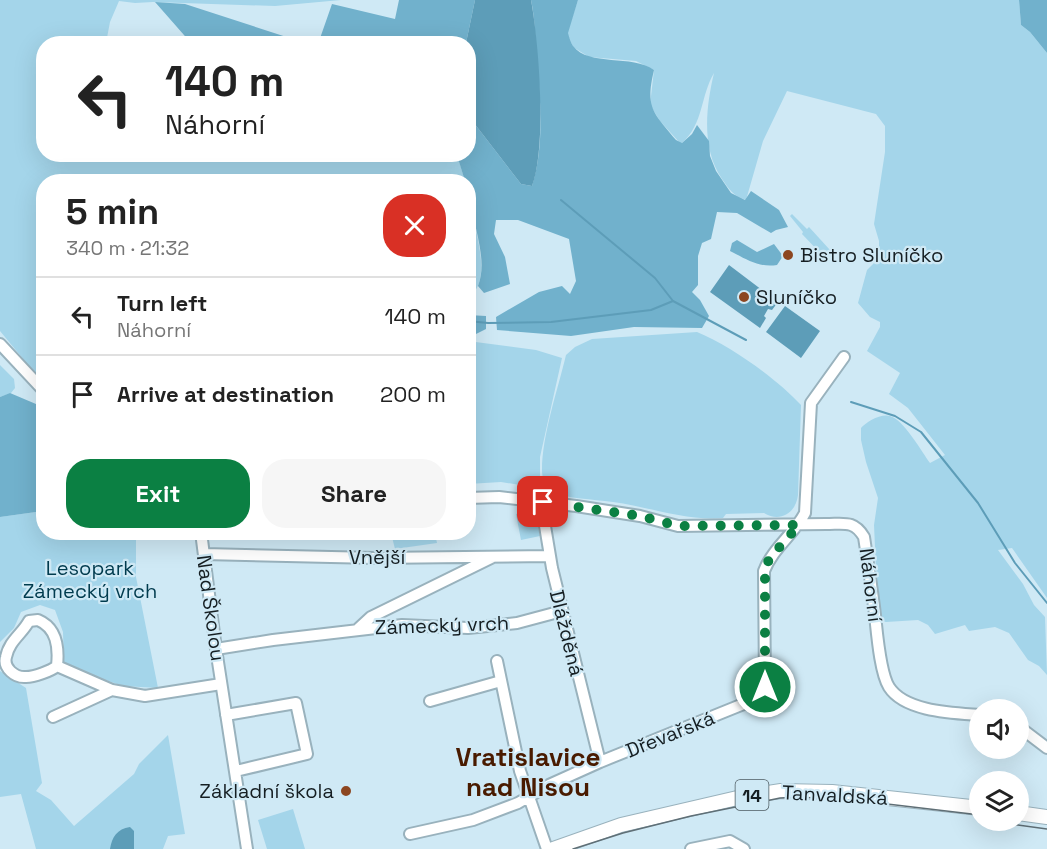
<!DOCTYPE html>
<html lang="en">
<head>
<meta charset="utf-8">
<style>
  :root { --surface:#fff; --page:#f6f6f6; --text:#222; --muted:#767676; --line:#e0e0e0; --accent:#0b8043 }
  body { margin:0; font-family:"Space Grotesk",sans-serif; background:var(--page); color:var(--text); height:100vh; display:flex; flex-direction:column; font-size:22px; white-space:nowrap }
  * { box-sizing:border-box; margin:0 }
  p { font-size:20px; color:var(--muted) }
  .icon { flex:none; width:33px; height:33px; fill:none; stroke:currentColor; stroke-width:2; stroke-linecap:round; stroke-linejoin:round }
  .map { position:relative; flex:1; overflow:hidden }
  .drawer { position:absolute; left:36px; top:174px; width:440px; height:366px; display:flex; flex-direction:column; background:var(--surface); border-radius:24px; box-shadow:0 6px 24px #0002 }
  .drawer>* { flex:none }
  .hud { position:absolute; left:36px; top:36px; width:440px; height:126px; border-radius:24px; box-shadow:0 6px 24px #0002; background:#fff; color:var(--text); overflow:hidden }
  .buttons { position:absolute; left:969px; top:699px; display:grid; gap:12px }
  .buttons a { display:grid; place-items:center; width:60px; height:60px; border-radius:50%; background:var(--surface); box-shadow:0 6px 24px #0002; font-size:30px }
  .pin { position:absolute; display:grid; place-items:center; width:51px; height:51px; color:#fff; margin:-26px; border-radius:12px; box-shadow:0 3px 9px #0006 }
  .me { position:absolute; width:66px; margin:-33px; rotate:0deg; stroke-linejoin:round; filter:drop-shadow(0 0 4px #0008) }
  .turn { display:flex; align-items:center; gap:21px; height:126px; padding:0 30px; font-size:27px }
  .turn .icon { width:78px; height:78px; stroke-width:2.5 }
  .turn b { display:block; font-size:42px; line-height:51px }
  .round { display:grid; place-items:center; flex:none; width:63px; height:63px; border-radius:24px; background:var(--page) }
  .summary { display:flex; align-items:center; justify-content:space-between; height:102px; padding:0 30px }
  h1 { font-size:36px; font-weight:700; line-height:45px }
  .button { display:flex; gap:12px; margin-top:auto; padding:12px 30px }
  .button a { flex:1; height:69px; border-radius:24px; background:var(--accent); color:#fff; font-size:24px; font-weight:700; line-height:69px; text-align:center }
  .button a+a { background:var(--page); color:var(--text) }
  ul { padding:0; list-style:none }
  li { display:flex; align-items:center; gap:18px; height:78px; padding:0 30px; border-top:2px solid var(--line) }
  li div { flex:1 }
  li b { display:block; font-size:22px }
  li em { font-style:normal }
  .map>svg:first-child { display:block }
  .green { fill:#a4d5ea }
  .forest { fill:#71b1cc }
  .water { fill:#5d9db8 }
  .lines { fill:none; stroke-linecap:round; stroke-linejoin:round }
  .stream { stroke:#5d9db8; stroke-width:2 }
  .minor-casing { stroke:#99b2bd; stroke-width:14 }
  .major-casing { stroke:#99b2bd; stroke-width:16 }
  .minor { stroke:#fff; stroke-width:10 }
  .major { stroke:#fff; stroke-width:14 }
  .tram { stroke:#5f6f76; stroke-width:1.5 }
  .route { stroke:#0b8043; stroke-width:10; stroke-dasharray:0 18 }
  .poi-dot { fill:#8c4620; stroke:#cfe9f5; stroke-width:2 }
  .labels { text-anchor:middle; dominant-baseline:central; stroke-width:4.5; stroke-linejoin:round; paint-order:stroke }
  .shield { fill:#cfe9f5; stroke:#4d5b61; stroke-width:1.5 }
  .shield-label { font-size:18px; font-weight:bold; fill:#151e22 }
  .poi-label { font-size:20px; fill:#151e22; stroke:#cfe9f5; text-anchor:start }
  .street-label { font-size:20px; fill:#151e22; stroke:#cfe9f5 }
  .park-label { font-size:20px; fill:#003b4e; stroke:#cfe9f5 }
  .district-label { font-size:26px; font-weight:bold; fill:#491b00; stroke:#cfe9f5 }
</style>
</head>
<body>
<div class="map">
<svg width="1047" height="849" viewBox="0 0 1047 849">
  <rect width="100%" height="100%" fill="#cfe9f5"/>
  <path class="green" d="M0 0H341L275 6 153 2 135 3 119 1 110 22 106 43 44 44V154H457L465 181 44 182 43 383 0 331Z
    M578 0H1019L1021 25 1030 32 1047 53V598L1012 548 998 550 1023 584 1034 605 1045 617 1047 675 1039 666 1028 660 1009 633 995 627 969 631 965 625 935 634 928 625 918 620 886 622 882 621 878 614 874 525 878 498 866 462 861 440V428C866 422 881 413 890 416 903 419 922 452 930 463L945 455 908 408 889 394 900 373 867 351 880 327V322L870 317 858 303 867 270 879 258V241L874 224 885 152V126L876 114 787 91 763 141 746 200C733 196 729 189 722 179 701 148 706 107 714 73 700 97 704 123 682 143H680L660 121 650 105 654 70 636 61 589 57 573 47 567 33Z
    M468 197C472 219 495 282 469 296Z
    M792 214 807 229 809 227 830 250 823 256 802 234 803 232 790 216Z
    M697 332C731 346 777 379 801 405L798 495C796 513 780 523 764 513L726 514 723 518C686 521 649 507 613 502 591 499 570 499 549 492 545 485 542 478 542 470 542 435 558 389 566 355L575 347 592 339Z
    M468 341 536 350 562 358 540 457V476L537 481 526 486 501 482 468 484Z
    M0 365 14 379 15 388 11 393 0 397Z
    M534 510 540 536 521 540 516 514Z
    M43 511 44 532 136 533V577L158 688 123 686 64 666 63 632 55 610 40 605 21 612 14 628 0 642V517Z
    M391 533H435L437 543 395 549Z
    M0 671 26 688 42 783 36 791 51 800 74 826 134 774 139 764 168 735 185 834 168 836 163 849H36L21 794 0 797Z
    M293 809 305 849H267L258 820Z"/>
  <path class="forest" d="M399 0H475L466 43 318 44 332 4 395 19Z
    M531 0H578L568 33C569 37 571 43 573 46 589 67 632 54 654 70 645 108 653 112 676 140L682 143 692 134 697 125 709 141 710 156 716 171 731 193 745 200 751 191 779 210 788 227 776 230 771 233 737 213 717 212 711 239 702 243 698 256V285L692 292 700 300 709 316 702 328 634 327 571 336 497 330 496 317 539 292 562 286 570 294 576 281 569 239 518 220H496L494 234 505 257 510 284 484 293 478 286C490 256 468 214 468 182L465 181 457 155 468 154V110L474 123 521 184 532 186C545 145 540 98 537 56 535 37 535 18 531 0Z
    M1019 0H1047V53L1030 32 1021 25Z
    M155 2 185 4 305 43H191Z
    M737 240 757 252 774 244 783 256 777 265C759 268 746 259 730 251L732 243Z
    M468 315 486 316V329L470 337 468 336Z
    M10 393 43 407V511L0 517V397Z"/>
  <path class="water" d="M475 0H531C539 43 547 146 532 186L521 184 474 123 468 110 466 43Z
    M729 265 778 302 772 310 768 309 764 316 766 318 760 328 710 292Z
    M785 306 820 331 801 358 766 332Z
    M130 827 134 831V849H110C112 837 117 829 130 827Z"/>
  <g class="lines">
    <path class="stream" d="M561 200 655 278 673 301 746 340
      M468 321 488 323 551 322 651 310 673 301
      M851 402 895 416 921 432 978 503 1015 563 1047 603"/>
    <g class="minor-casing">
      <path id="minor" d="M0 344 44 391
        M468 498 499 497 576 506 640 516 678 526 826 524C844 524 854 520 864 537 868 563 872 589 875 615 877 633 880 673 889 687 905 712 954 713 980 715
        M543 502V514L552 568 600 762
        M201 532 216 649 247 849
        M204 554 375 558 550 556
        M38 620C57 628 59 647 57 666 51 671 34 677 26 677 15 678 3 668 6 657 9 641 22 634 29 621Z
        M358 629 371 617 493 557
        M216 649 273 640 402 625 468 628 517 623 562 611
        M497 661 520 771 547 849
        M57 666 112 690
        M430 701 501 681
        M226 715 296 703 307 754 236 771
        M53 717 112 690 145 696 221 684
        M1018 726 1047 748
        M410 834 473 820 518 803 549 785 600 762 746 703 754 699 765 687 764 571C773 548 794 534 805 513L811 403 844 357
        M691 849 730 841 744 849"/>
    </g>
    <g class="major-casing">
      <path id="major" d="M1018 813 1047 817
        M553 849 621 825 746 796 781 791 832 792 980 808"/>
    </g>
    <use href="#minor" class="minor"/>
    <use href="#major" class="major"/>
    <path class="tram" d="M982 820 1047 829
      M573 849 623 833 691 816 780 798 800 797 862 801 980 815"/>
  </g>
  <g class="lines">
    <path class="route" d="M543 502 640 516 678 526 799 525 769 559 765 571V687"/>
  </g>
  <g class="poi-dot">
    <circle cx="788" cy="255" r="6"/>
    <circle cx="744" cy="297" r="6"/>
    <circle cx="346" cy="791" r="6"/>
  </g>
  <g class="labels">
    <rect class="shield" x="735.5" y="780" width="33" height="30" rx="4.5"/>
    <g class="shield-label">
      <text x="752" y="795">14</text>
    </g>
    <g class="poi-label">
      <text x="800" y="255">Bistro Sluníčko</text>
      <text x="756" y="297">Sluníčko</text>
      <text x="334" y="791" text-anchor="end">Základní škola</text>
    </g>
    <g class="street-label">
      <text x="377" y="557">Vnější</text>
      <text transform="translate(871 585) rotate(83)">Náhorní</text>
      <text transform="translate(211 608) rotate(82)">Nad Školou</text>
      <text transform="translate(442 625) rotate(-2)">Zámecký vrch</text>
      <text transform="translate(567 633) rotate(76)">Dlážděná</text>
      <text transform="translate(670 734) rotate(-22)">Dřevařská</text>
      <text transform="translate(835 795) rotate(3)">Tanvaldská</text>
    </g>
    <g class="park-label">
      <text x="90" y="568">Lesopark<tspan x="90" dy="23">Zámecký vrch</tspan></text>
    </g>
    <g class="district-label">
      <text x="528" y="757">Vratislavice<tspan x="528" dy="30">nad Nisou</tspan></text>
    </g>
  </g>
</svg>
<div class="buttons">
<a><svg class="icon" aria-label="sound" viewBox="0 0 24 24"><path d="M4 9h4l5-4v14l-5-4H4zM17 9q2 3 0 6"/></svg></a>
<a><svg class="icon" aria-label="layers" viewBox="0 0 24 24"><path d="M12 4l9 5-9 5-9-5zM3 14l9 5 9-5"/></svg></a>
</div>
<div class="pin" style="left:543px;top:502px;background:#d93025"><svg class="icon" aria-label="arrive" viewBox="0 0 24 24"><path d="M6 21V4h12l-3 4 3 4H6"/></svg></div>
<svg class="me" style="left:765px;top:687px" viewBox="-20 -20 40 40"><circle r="17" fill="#0b8043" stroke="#fff" stroke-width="3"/><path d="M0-11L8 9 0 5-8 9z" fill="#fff"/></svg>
<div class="hud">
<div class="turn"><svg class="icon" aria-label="left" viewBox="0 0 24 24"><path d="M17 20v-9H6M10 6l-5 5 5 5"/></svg><div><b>140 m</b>Náhorní</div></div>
</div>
<section class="drawer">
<div class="summary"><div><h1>5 min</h1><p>340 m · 21:32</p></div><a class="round" style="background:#d93025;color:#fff"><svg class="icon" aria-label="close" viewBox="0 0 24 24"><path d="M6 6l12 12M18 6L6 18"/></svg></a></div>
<ul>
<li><svg class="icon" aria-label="left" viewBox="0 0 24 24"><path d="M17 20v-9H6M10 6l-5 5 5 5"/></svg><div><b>Turn left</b><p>Náhorní</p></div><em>140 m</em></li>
<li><svg class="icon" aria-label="arrive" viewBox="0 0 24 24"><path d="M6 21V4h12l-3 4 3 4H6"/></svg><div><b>Arrive at destination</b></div><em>200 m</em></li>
</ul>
<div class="button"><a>Exit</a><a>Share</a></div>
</section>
</div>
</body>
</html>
